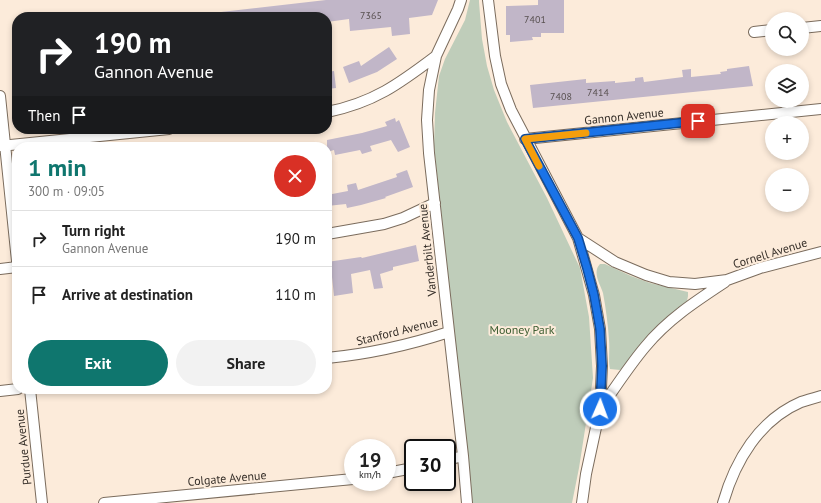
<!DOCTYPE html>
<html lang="en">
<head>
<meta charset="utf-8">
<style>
  :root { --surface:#fff; --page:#f2f2f2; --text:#222; --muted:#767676; --line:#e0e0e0; --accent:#0f766e }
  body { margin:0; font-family:"PT Sans",sans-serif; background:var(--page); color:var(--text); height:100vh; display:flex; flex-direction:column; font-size:15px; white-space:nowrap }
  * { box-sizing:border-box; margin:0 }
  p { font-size:13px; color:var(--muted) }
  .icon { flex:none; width:22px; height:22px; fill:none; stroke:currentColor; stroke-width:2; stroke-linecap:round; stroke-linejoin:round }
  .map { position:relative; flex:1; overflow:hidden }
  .sheet { position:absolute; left:12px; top:142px; width:320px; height:252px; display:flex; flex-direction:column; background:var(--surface); border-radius:16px; box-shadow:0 2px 6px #0003 }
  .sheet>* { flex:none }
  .guide { position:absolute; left:12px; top:12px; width:320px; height:122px; border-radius:16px; box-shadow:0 2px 6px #0003; background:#202124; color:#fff; overflow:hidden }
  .buttons { position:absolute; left:765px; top:12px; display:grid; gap:8px }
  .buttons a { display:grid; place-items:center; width:44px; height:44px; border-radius:50%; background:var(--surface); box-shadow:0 2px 6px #0003; font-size:20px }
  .speed { position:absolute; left:344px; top:439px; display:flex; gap:8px; font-size:20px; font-weight:700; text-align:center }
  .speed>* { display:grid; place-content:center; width:52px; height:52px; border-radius:50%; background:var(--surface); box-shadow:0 2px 6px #0003; line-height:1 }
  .speed small { font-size:10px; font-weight:400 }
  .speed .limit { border:2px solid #111; border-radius:6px; background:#fff; color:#111 }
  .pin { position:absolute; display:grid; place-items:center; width:34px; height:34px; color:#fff; margin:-17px; border-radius:8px; box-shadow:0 2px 6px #0006 }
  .me { position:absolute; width:44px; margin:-22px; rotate:2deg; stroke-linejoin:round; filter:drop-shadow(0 0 3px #0008) }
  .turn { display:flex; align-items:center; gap:14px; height:84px; padding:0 16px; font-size:18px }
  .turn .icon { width:52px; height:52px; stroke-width:2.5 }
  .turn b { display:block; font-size:28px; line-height:34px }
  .then { display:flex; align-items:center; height:38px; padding:0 16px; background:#0003; gap:8px; font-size:15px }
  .round { display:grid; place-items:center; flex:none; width:42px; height:42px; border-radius:21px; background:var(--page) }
  .head { display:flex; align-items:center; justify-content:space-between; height:68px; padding:0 16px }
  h1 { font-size:24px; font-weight:700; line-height:30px; color:var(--accent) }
  .primary-button { display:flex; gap:8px; margin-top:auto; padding:8px 16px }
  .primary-button a { flex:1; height:46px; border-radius:24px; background:var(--accent); color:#fff; font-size:16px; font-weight:700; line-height:46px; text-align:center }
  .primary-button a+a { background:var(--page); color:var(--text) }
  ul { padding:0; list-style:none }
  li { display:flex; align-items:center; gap:12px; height:56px; padding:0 16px; border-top:1px solid var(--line) }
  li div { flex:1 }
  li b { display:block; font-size:15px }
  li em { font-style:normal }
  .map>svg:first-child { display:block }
  .green { fill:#bfcdba }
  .building { fill:#c1b6c8 }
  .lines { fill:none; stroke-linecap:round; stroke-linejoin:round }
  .minor-casing { stroke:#7b6c5d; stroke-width:12 }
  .minor { stroke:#fff; stroke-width:10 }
  .route-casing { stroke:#114b97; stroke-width:10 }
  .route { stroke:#1a73e8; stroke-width:7 }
  .slow { stroke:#f59e0b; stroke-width:7 }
  .labels { text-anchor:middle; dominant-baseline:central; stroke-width:4; stroke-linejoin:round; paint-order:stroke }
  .number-label { font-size:10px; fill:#595151 }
  .street-label { font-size:12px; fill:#362f29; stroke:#fcebda }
  .park-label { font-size:12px; fill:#3c5d31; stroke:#fcebda }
</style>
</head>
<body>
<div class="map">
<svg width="821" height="503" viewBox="0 0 821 503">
  <rect width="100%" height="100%" fill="#fcebda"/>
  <path class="green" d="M470 0H479V2L482 39 487 66 494 90 507 122 547 198 580 268 589 317 593 378 579 468 572 503H472L434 146 435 113 439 76 445 59 465 20Z
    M600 264H605L631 276 650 283 688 292V296L687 301C670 314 655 328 642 344 634 353 629 363 620 370L610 369C608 360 610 350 609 340 608 325 606 309 603 293 600 284 592 272 600 264Z"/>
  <path class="building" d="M326 0H438L432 15 409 18 410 34 392 36 391 27 350 31 349 19 327 22V17H222L221 12Z
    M538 0H564V33H541V37H532L533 40 510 42V35H506V6L538 5Z
    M389 47 397 59 377 72 349 83 343 67 359 61 361 66Z
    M749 66 753 86 533 108 530 85 586 79V83L615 81V83L635 81V78L643 77 644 82 683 77 682 70 691 69V77L721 74 720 72 727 71V69Z
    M334 71 336 88 327 89V72Z
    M395 118 396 122 399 120 410 147 398 152 391 140 370 146 372 151 362 154 360 150 335 155 334 150 327 152V140L362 133 387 126 385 122Z
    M407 170 413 187 385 197 386 198 361 205 347 208 346 204 327 206V195L348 191 347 185 356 183 358 190 397 177 396 174Z
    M416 245 419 261 393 267V270L380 274 383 288 374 289 370 270 351 274 353 293 334 296 332 277H327V262L361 257 362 258Z"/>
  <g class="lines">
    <g class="minor-casing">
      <path id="minor" d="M461 0 458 9 436 56 429 90 427 120 429 153 463 456 467 503
        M488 0 495 56 501 84 511 110 578 238 594 295 600 329 602 366 600 409 586 474 582 503
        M802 28 821 26
        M754 32 772 30
        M0 96 17 261
        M327 112C373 103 399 84 436 56
        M525 139 821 109
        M0 146 169 129
        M327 234 384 224 403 218 435 203
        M578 238 615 262 646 275 669 282 695 284 727 280 760 268 821 252
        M0 269 17 267
        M327 358C369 354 409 345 449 332
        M30 389 42 503
        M0 391 18 389
        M600 409C615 388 629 366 645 347 667 320 696 301 725 282
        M447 460 463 456
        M387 473 413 468
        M104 503 353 479
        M723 503C735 461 759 420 801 402 807 400 814 398 821 396"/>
    </g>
    <use href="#minor" class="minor"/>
  </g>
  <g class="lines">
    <g class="route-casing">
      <path id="route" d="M600 409 602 366 600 329 594 295 587 268 578 238 525 139 698 121"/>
    </g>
    <use href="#route" class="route"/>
    <path class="slow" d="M539 166 525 139 586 133"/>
  </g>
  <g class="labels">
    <g class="number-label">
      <text x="371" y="15">7365</text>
      <text x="535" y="19">7401</text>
      <text x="598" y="92">7414</text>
      <text x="561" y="96">7408</text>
    </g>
    <g class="street-label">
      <text transform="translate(624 116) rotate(-6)">Gannon Avenue</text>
      <text transform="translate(427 250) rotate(-96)">Vanderbilt Avenue</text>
      <text transform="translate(770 253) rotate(-17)">Cornell Avenue</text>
      <text transform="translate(397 331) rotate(-14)">Stanford Avenue</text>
      <text transform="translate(23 447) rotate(-96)">Purdue Avenue</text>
      <text transform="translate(227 478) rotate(-5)">Colgate Avenue</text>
    </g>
    <g class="park-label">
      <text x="522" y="329">Mooney Park</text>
    </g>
  </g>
</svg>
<div class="buttons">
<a><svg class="icon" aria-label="search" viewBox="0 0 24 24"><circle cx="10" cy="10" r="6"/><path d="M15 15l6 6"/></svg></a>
<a><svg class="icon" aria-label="layers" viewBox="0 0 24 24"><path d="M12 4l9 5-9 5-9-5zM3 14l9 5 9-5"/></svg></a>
<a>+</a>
<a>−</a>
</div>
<div class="speed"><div>19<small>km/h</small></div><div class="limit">30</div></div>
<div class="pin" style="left:698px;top:121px;background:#d93025"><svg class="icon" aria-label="arrive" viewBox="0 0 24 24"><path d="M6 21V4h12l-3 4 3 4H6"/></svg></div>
<svg class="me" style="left:600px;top:409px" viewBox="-20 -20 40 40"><circle r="17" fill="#1a73e8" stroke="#fff" stroke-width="3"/><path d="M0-11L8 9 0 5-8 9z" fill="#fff"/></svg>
<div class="guide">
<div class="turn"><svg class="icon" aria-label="right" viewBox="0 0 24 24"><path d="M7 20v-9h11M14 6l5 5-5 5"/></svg><div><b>190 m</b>Gannon Avenue</div></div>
<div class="then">Then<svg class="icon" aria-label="arrive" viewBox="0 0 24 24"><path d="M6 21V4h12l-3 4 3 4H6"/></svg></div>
</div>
<section class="sheet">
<div class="head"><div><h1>1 min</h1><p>300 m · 09:05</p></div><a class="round" style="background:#d93025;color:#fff"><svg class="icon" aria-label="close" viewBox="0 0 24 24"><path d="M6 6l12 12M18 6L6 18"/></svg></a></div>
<ul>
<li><svg class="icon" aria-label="right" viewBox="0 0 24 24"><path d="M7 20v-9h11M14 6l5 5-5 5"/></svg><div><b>Turn right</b><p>Gannon Avenue</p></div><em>190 m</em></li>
<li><svg class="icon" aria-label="arrive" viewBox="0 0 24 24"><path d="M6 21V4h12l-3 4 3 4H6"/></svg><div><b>Arrive at destination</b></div><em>110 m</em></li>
</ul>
<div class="primary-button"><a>Exit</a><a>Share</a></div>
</section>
</div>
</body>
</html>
